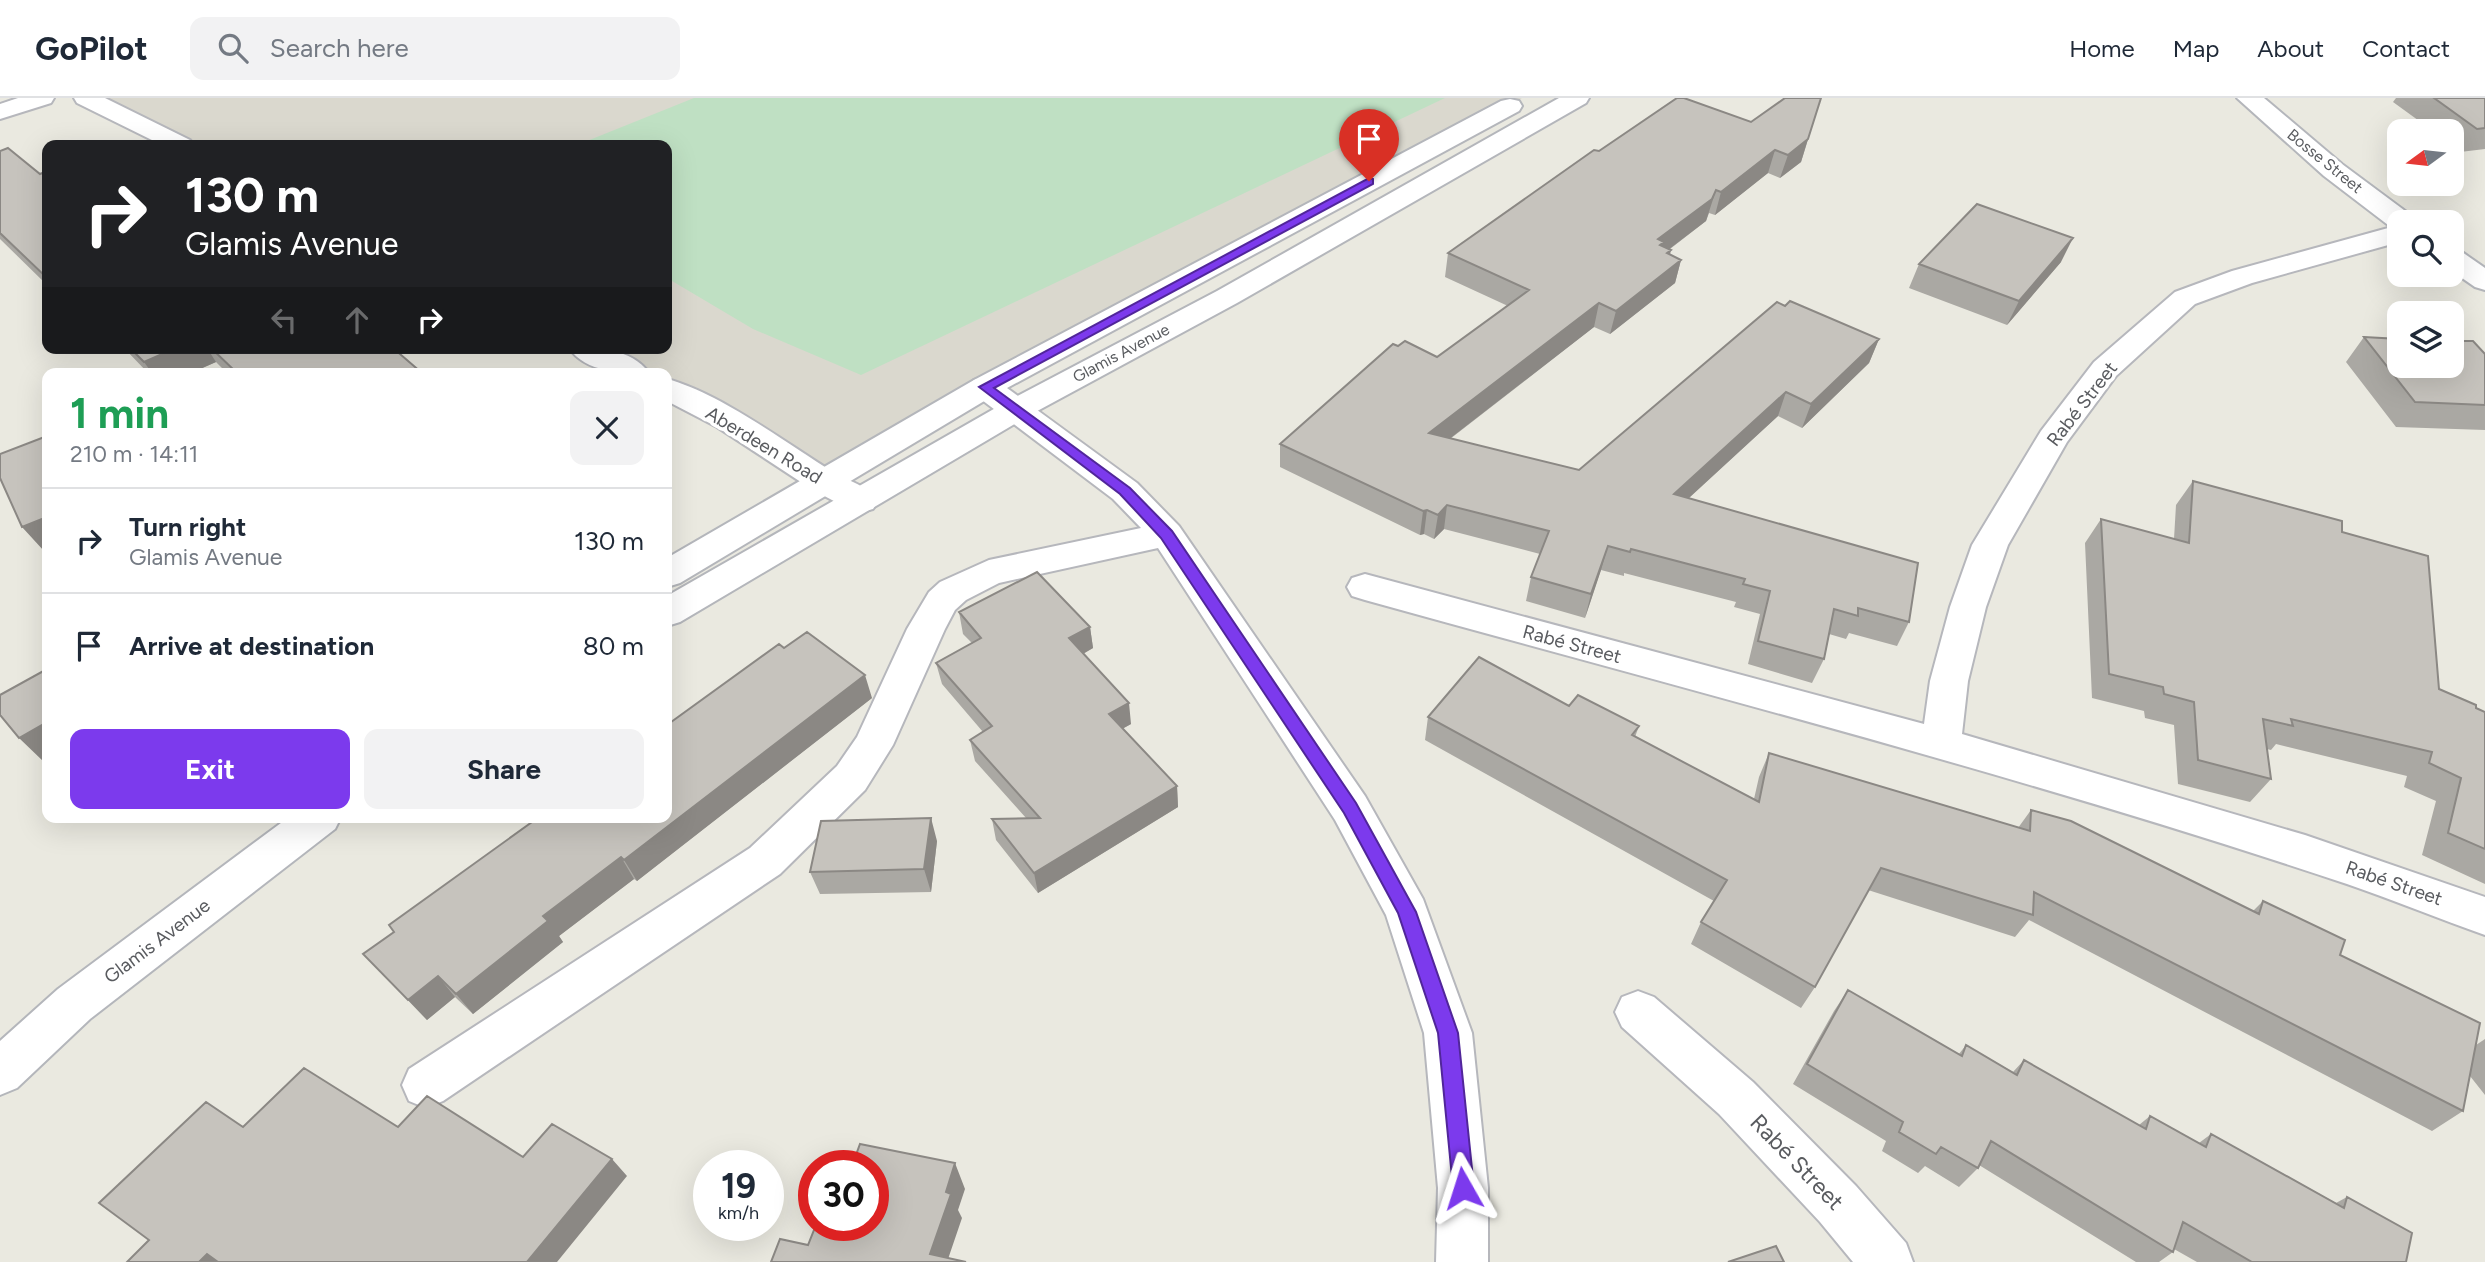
<!DOCTYPE html>
<html lang="en">
<head>
<meta charset="utf-8">
<style>
  :root { --surface:#fff; --page:#f2f2f3; --text:#1f2937; --muted:#747a83; --line:#e0e1e3; --accent:#7c3aed }
  body { margin:0; font-family:Figtree,sans-serif; background:var(--page); color:var(--text); height:100vh; display:flex; flex-direction:column; font-size:26px; white-space:nowrap }
  * { box-sizing:border-box; margin:0 }
  p { font-size:23px; color:var(--muted) }
  .icon { flex:none; width:38px; height:38px; fill:none; stroke:currentColor; stroke-width:2; stroke-linecap:round; stroke-linejoin:round }
  .map { position:relative; flex:1; overflow:hidden }
  .sheet { position:absolute; left:42px; top:270px; width:630px; height:455px; display:flex; flex-direction:column; background:var(--surface); border-radius:14px; box-shadow:0 7px 28px #0002 }
  .sheet>* { flex:none }
  .top-card { position:absolute; left:42px; top:42px; width:630px; height:214px; border-radius:14px; box-shadow:0 7px 28px #0002; background:#202124; color:#fff; overflow:hidden }
  .needle { width:46px; rotate:255deg }
  .tools { position:absolute; left:2387px; top:21px; display:grid; gap:14px }
  .tools a { display:grid; place-items:center; width:77px; height:77px; border-radius:14px; background:var(--surface); box-shadow:0 7px 28px #0002; font-size:35px }
  .speed { position:absolute; left:693px; top:1052px; display:flex; gap:14px; font-size:35px; font-weight:700; text-align:center }
  .speed>* { display:grid; place-content:center; width:91px; height:91px; border-radius:50%; background:var(--surface); box-shadow:0 7px 28px #0002; line-height:1 }
  .speed small { font-size:18px; font-weight:400 }
  .speed .limit { border:10px solid #d22; background:#fff; color:#111 }
  .pin { position:absolute; display:grid; place-items:center; width:60px; height:60px; color:#fff; margin:-72px -30px; border-radius:50% 50% 50% 0; rotate:-45deg; box-shadow:0 0 7px #0007 }
  .pin .icon { rotate:45deg }
  .me { position:absolute; width:77px; margin:-38px; rotate:354deg; stroke-linejoin:round; filter:drop-shadow(0 0 5px #0008) }
  .turn { display:flex; align-items:center; gap:24px; height:147px; padding:0 28px; font-size:32px }
  .turn .icon { width:91px; height:91px; stroke-width:2.5 }
  .turn b { display:block; font-size:49px; line-height:60px }
  .lanes { display:flex; align-items:center; height:66px; padding:0 28px; background:#0003; justify-content:center; gap:35px; direction:ltr }
  .lanes .off { opacity:.35 }
  .round { display:grid; place-items:center; flex:none; width:74px; height:74px; border-radius:14px; background:var(--page) }
  .headline { display:flex; align-items:center; justify-content:space-between; height:119px; padding:0 28px }
  h1 { font-size:42px; font-weight:700; line-height:52px; color:#1e9e55 }
  .button { display:flex; gap:14px; margin-top:auto; padding:14px 28px }
  .button a { flex:1; height:80px; border-radius:14px; background:var(--accent); color:#fff; font-size:28px; font-weight:700; line-height:80px; text-align:center }
  .button a+a { background:var(--page); color:var(--text) }
  ul { padding:0; list-style:none }
  li { display:flex; align-items:center; gap:21px; height:105px; padding:0 28px; border-top:2px solid var(--line) }
  li div { flex:1 }
  li b { display:block; font-size:26px }
  li em { font-style:normal }
  header { display:flex; align-items:center; gap:42px; box-sizing:border-box; height:98px; padding:0 35px; background:var(--surface); border-bottom:2px solid var(--line) }
  header strong { font-size:33px }
  nav { display:flex; gap:38px; margin-inline-start:auto; font-size:24px }
  .search { width:490px; height:63px; background:var(--page); display:flex; align-items:center; gap:18px; box-sizing:border-box; padding:0 24px; border-radius:14px; color:var(--muted); font-size:26px }
  .map>svg:first-child { display:block }
  .education { fill:#dad8ce }
  .green { fill:#bfe0c3 }
  .lines { fill:none; stroke-linecap:round; stroke-linejoin:round }
  .street-casing { stroke:#b6b7bc; stroke-width:4 }
  .secondary-casing { stroke:#b4b6bb; stroke-width:4 }
  .street { fill:#fff; fill-rule:evenodd }
  .secondary { fill:#fff; fill-rule:evenodd }
  .wall { fill:#aaa8a3 }
  .shaded-wall { fill:#8b8884 }
  .building { fill:#c6c3bd; stroke:#8b8884; stroke-width:2 }
  .route { fill:#7c3aed; stroke:#51269a; stroke-width:2 }
  .labels { text-anchor:middle; dominant-baseline:central; stroke-width:7; stroke-linejoin:round; paint-order:stroke }
  .far-street-label { font-size:16px; fill:#595b5f; stroke:#fff }
  .street-label { font-size:19px; fill:#595b5f; stroke:#fff }
  .near-street-label { font-size:23px; fill:#595b5f; stroke:#fff }
</style>
</head>
<body>
<header>
<strong>GoPilot</strong>
<div class="search"><svg class="icon" aria-label="search" viewBox="0 0 24 24"><circle cx="10" cy="10" r="6"/><path d="M15 15l6 6"/></svg>Search here</div>
<nav><a>Home</a><a>Map</a><a>About</a><a>Contact</a></nav>
</header>
<div class="map">
<svg width="2485" height="1164" viewBox="0 0 2485 1164">
  <rect width="100%" height="100%" fill="#eae9e0"/>
  <path class="education" d="M88 0H1522L1251 145 826 384 729 321 667 289V275H639L591 250H667V47H184Z"/>
  <path class="green" d="M694 0H1445L861 277 753 231 667 180V47H577Z"/>
  <g class="lines">
    <g class="street-casing">
      <path id="street" d="M18 0H54L51 5 0 21V6Z
        M74 0H105L190 42 194 47H162L77 5Z
        M2399 127V144L2252 185 2195 206 2116 278 2067 344 2008 447 1986 509 1968 583 1962 636 2305 737 2485 799V837C2439 821 2394 802 2347 786 2024 678 1693 593 1365 502L1352 498 1347 489 1352 480 1365 476 1924 626 1930 583 1950 509 1972 447 2041 333 2094 264 2175 194 2232 173Z
        M569 250C596 250 632 250 649 275 622 275 586 275 569 250Z
        M985 279 996 282 1137 385 1179 428 1365 698 1423 801 1472 935 1488 1090V1164H1436L1438 1090 1424 935 1386 817 1335 722 1158 450 999 485 966 502 955 512 945 531 893 647 865 692 780 776 443 1003 426 1010 409 1003 402 987 409 971 750 750 837 668 857 639 907 531 929 494 940 484 989 462 1141 430 1113 401 974 296 969 289 974 282Z
        M667 281C720 295 786 345 833 374 848 383 869 388 878 403L873 411 861 414 849 411 813 392 717 329 667 303Z
        M1638 893 1654 899 1753 984 1856 1088 1906 1145 1913 1164H1853L1820 1124 1719 1016 1622 929 1615 914 1622 899Z"/>
    </g>
    <g class="secondary-casing">
      <path id="secondary" d="M1559 0H1589L1586 5 1237 205 1028 318 680 524 667 528V498L1006 304 1217 193Z
        M2237 0H2264L2342 66 2412 118 2416 124H2399V132L2392 130 2324 78Z
        M1510 1 1519 3 1522 8 1519 13 996 296 680 485 667 489V460L974 282 1501 3Z
        M2452 152 2462 154 2485 170V192L2475 189 2452 173Z
        M289 719H341L335 731 90 921 17 990 0 997V943L58 891Z"/>
    </g>
    <use href="#street" class="street"/>
    <use href="#secondary" class="secondary"/>
  </g>
  <path class="wall" d="M1821 0 1801 64 1780 80 1768 75 1715 117 1709 115 1706 123 1670 151V157L1681 162 1675 185 1610 236 1594 229 1450 341 1579 372 1785 208 1879 241 1869 265 1802 330 1778 318 1689 400 1909 524 1897 548 1849 535 1846 541 1829 536 1824 561 1812 585 1748 566 1760 516 1734 509 1736 504 1624 475V478L1601 472 1585 520 1526 503 1531 479 1540 456 1444 431 1434 441 1424 436 1420 437 1280 369V346L1398 248 1437 259 1508 208 1445 179 1448 155 1599 53 1751 24Z
    M2396 0H2485V51L2460 54 2452 47V33H2433L2393 4Z
    M0 53 40 76 47 73V187L0 141Z
    M2061 164 2007 227 1909 190 1919 166Z
    M2364 239 2485 256V332L2396 329 2346 264Z
    M124 250H393L422 275H227L216 264 191 275H148Z
    M2193 383 2342 434 2439 591 2485 614V786L2422 757 2436 703 2404 689 2407 678 2276 646 2271 652 2267 651 2271 681 2250 704 2178 686 2174 627 2145 620 2144 613 2092 600 2085 445 2101 421 2174 441 2176 407Z
    M959 514 1090 529 1093 550 1083 556 1131 626 1122 631 1177 688 1178 709 1038 795 996 742 992 721 1026 720 975 663 970 642 983 634 942 586 936 565 972 545 963 536Z
    M784 550 872 600 637 783 634 781 559 838 563 844 473 916 455 899 427 922 363 856Z
    M1428 619 1639 628 1635 639 1754 701 1759 679 1769 655 2018 730 2031 712 2253 813 2263 803 2340 857 2476 947 2485 941V997L2470 978 2463 1013 2432 1033 2029 822 2015 839 1868 792 1815 889 1801 910 1691 846 1701 824 1714 803 1425 642Z
    M937 743 931 794 820 796 810 774Z
    M1848 892 1959 956 1966 947 2013 974 2024 962 2139 1027 2150 1018 2199 1045 2211 1036 2336 1105 2347 1099 2406 1164H2197L2174 1151 2173 1154 2159 1164H2136L1979 1067 1978 1070 1959 1089 1925 1068 1918 1075 1882 1053 1886 1043 1793 986 1834 913Z"/>
  <path class="shaded-wall" d="M1808 41 1801 64 1780 80 1788 57Z
    M1775 52 1768 75 1715 117 1721 94Z
    M1716 92 1706 123 1660 158 1658 141Z
    M2073 140 2061 164 2007 227 2019 203Z
    M1671 152 1666 174 1681 162 1675 185 1610 236 1616 213 1667 155Z
    M1599 205 1594 229 1426 359 1429 335Z
    M1879 241 1869 265 1802 330 1811 306Z
    M176 250H207L216 264 191 275H152L144 264Z
    M1786 294 1778 318 1667 420 1674 396Z
    M1447 407 1444 431 1434 441 1438 417Z
    M1427 412 1424 436 1420 437 1423 413Z
    M47 419V452L44 453 22 429Z
    M1608 448 1601 472 1585 520 1591 496Z
    M1090 529 1093 550 1072 562 1069 540Z
    M865 577 872 600 637 783 624 762Z
    M1129 605 1131 626 1111 637 1109 616Z
    M47 624V662L44 664 19 640Z
    M1177 688 1178 709 1038 795 1034 775Z
    M931 720 937 743 931 794 924 771Z
    M621 759 634 781 559 838 563 844 473 916 456 896 543 818Z
    M438 878 455 899 427 922 408 902Z
    M612 1061 627 1078 557 1164H527Z
    M955 1065 965 1091 958 1112 962 1120 947 1164 930 1156 946 1094Z
    M207 1156 220 1164H199Z"/>
  <path class="building" d="M1677 0H1684L1751 24 1785 0H1821L1808 41 1788 57 1775 52 1721 94 1716 92 1712 101 1658 141 1664 144 1660 147 1671 152 1667 155 1681 162 1616 213 1599 205 1429 335 1579 372 1777 204 1785 208 1790 203 1879 241 1811 306 1786 294 1674 396 1918 465 1909 524 1858 510V518L1834 511 1824 561 1758 543 1770 493 1743 486 1745 481 1631 451 1630 454 1608 448 1591 496 1531 479 1549 433 1447 407 1438 417 1427 412 1423 413 1280 346 1393 246 1398 248 1405 243 1437 259 1529 192 1448 155 1594 52 1599 53Z
    M2434 0H2485V30L2477 31Z
    M8 50 40 76 47 73V180L0 135V53Z
    M1977 106 2073 140 2019 203 1919 166Z
    M2364 239 2399 241V268H2452V243H2473L2485 256V307L2415 304Z
    M130 250H176L144 264Z
    M211 250H393L422 275H237Z
    M47 338V419L22 429 0 380V356Z
    M2193 383 2342 423V434L2428 458 2439 591 2476 607V610L2485 614V751L2448 735 2461 680 2429 665 2432 654 2291 621 2293 628 2263 621 2271 681 2198 662 2194 604 2164 596 2163 589 2109 576 2101 421 2189 445Z
    M1037 474 1090 529 1069 540 1129 605 1109 616 1177 688 1034 775 992 721 1040 720 970 642 992 628 936 565 981 540 959 514Z
    M807 534 865 577 624 762 621 759 543 818 548 823 456 896 438 878 408 902 363 856 394 834 389 827 539 719H667V627L779 546 784 550Z
    M1479 559 1569 608 1578 597 1639 628 1632 637 1759 704 1769 655 2030 733 2031 712 2071 723 2259 816 2263 803 2345 842 2340 857 2480 925 2463 1013 2034 794 2033 817 1881 770 1815 889 1701 824 1727 782 1428 619Z
    M47 571V624L19 640 0 617V597Z
    M931 720 924 771 810 774 821 723Z
    M1848 892 1962 958 1966 947 2017 977 2024 962 2146 1031 2150 1018 2206 1049 2211 1036 2344 1110 2347 1099 2412 1135 2406 1164H2252L2183 1124 2173 1154 1991 1043 1978 1070 1941 1049 1936 1056 1899 1034 1903 1024 1807 966Z
    M304 970 398 1029 427 998 523 1059 552 1026 612 1061 527 1164H218L207 1156 199 1164H127L149 1142 99 1105 206 1004 243 1029Z
    M860 1046 955 1065 946 1094 951 1096 930 1156 966 1164H771L780 1141 808 1147 816 1127H873V1068H852Z
    M1776 1148 1784 1164H1728Z"/>
  <path class="route" d="M1369 80 1373 81V86L994 290 1130 390 1172 433 1356 705 1416 814 1458 935 1474 1090 1471 1097 1463 1100 1456 1097 1453 1090 1438 935 1398 815 1344 715 1161 440 1120 396 979 289Z"/>
  <g class="labels">
    <g class="far-street-label">
      <text transform="translate(2325 63) rotate(39)">Bosse Street</text>
      <text transform="translate(1121 255) rotate(-28)">Glamis Avenue</text>
    </g>
    <g class="street-label">
      <text transform="translate(2082 306) rotate(-52)">Rabé Street</text>
      <text transform="translate(764 347) rotate(31)">Aberdeen Road</text>
      <text transform="translate(1572 546) rotate(15)">Rabé Street</text>
      <text transform="translate(2394 785) rotate(19)">Rabé Street</text>
      <text transform="translate(157 843) rotate(-37)">Glamis Avenue</text>
    </g>
    <g class="near-street-label">
      <text transform="translate(1797 1064) rotate(46)">Rabé Street</text>
    </g>
  </g>
</svg>
<div class="tools">
<a><svg class="needle" viewBox="-14 -14 28 28"><path d="M0-13l5 13h-10z" fill="#e53935"/><path d="M0 13l5-13h-10z" fill="#747a83"/></svg></a>
<a><svg class="icon" aria-label="search" viewBox="0 0 24 24"><circle cx="10" cy="10" r="6"/><path d="M15 15l6 6"/></svg></a>
<a><svg class="icon" aria-label="layers" viewBox="0 0 24 24"><path d="M12 4l9 5-9 5-9-5zM3 14l9 5 9-5"/></svg></a>
</div>
<div class="speed"><div>19<small>km/h</small></div><div class="limit">30</div></div>
<div class="pin" style="left:1369px;top:83px;background:#d93025"><svg class="icon" aria-label="arrive" viewBox="0 0 24 24"><path d="M6 21V4h12l-3 4 3 4H6"/></svg></div>
<svg class="me" style="left:1463px;top:1090px" viewBox="-20 -20 40 40"><path d="M0-17L14 15 0 8-14 15z" fill="#7c3aed" stroke="#fff" stroke-width="4"/></svg>
<div class="top-card">
<div class="turn"><svg class="icon" aria-label="right" viewBox="0 0 24 24"><path d="M7 20v-9h11M14 6l5 5-5 5"/></svg><div><b>130 m</b>Glamis Avenue</div></div>
<div class="lanes"><svg class="icon off" aria-label="left" viewBox="0 0 24 24"><path d="M17 20v-9H6M10 6l-5 5 5 5"/></svg><svg class="icon off" aria-label="ahead" viewBox="0 0 24 24"><path d="M12 20V5M6 11l6-6 6 6"/></svg><svg class="icon" aria-label="right" viewBox="0 0 24 24"><path d="M7 20v-9h11M14 6l5 5-5 5"/></svg></div>
</div>
<section class="sheet">
<div class="headline"><div><h1>1 min</h1><p>210 m · 14:11</p></div><a class="round"><svg class="icon" aria-label="close" viewBox="0 0 24 24"><path d="M6 6l12 12M18 6L6 18"/></svg></a></div>
<ul>
<li><svg class="icon" aria-label="right" viewBox="0 0 24 24"><path d="M7 20v-9h11M14 6l5 5-5 5"/></svg><div><b>Turn right</b><p>Glamis Avenue</p></div><em>130 m</em></li>
<li><svg class="icon" aria-label="arrive" viewBox="0 0 24 24"><path d="M6 21V4h12l-3 4 3 4H6"/></svg><div><b>Arrive at destination</b></div><em>80 m</em></li>
</ul>
<div class="button"><a>Exit</a><a>Share</a></div>
</section>
</div>
</body>
</html>
